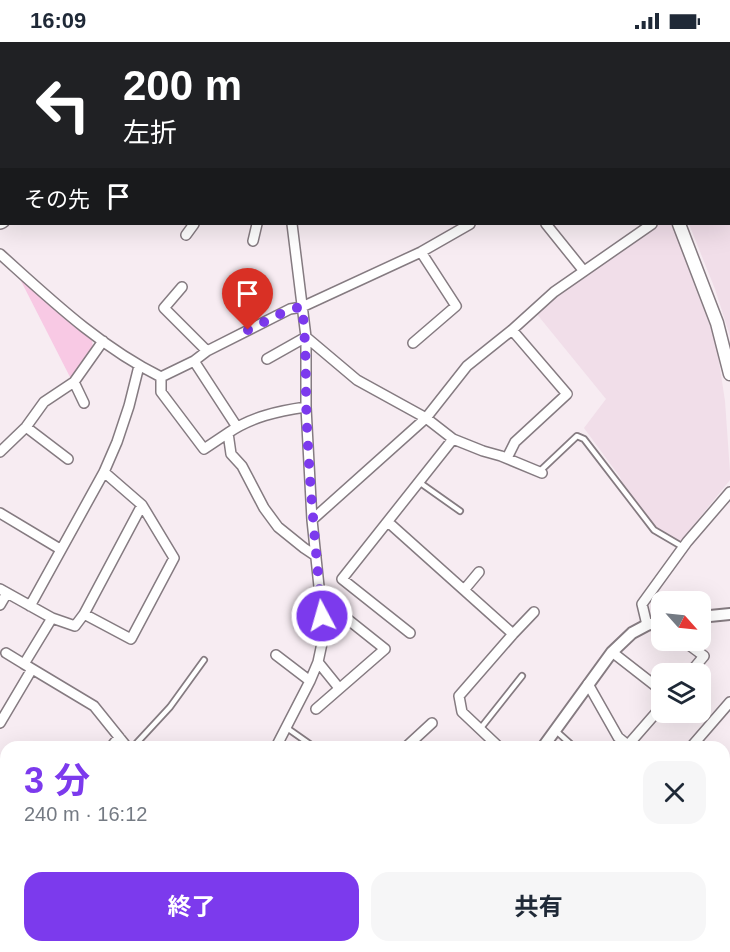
<!DOCTYPE html>
<html lang="ja">
<head>
<meta charset="utf-8">
<style>
  :root { --surface:#fff; --page:#f6f6f7; --text:#1f2937; --muted:#747a83; --accent:#7c3aed }
  body { margin:0; font-family:Arial,"Noto Sans JP",sans-serif; background:var(--page); color:var(--text); height:100vh; display:flex; flex-direction:column; font-size:22px; white-space:nowrap }
  * { box-sizing:border-box; margin:0 }
  p { font-size:20px; color:var(--muted) }
  .icon { flex:none; width:33px; height:33px; fill:none; stroke:currentColor; stroke-width:2; stroke-linecap:round; stroke-linejoin:round }
  .map { position:relative; flex:1; overflow:hidden }
  .panel { position:absolute; left:0px; top:699px; width:730px; height:212px; display:flex; flex-direction:column; background:var(--surface); border-radius:18px 18px 0 0; box-shadow:0 6px 24px #0002 }
  .panel>* { flex:none }
  .guide { position:absolute; left:0px; top:0px; width:730px; height:183px; box-shadow:0 6px 24px #0002; background:#202124; color:#fff; overflow:hidden }
  .needle { width:39px; rotate:117deg }
  .controls { position:absolute; left:651px; top:549px; display:grid; gap:12px }
  .controls a { display:grid; place-items:center; width:60px; height:60px; border-radius:12px; background:var(--surface); box-shadow:0 6px 24px #0002; font-size:30px }
  .pin { position:absolute; display:grid; place-items:center; width:51px; height:51px; color:#fff; margin:-62px -26px; border-radius:50% 50% 50% 0; rotate:-45deg; box-shadow:0 0 6px #0007 }
  .pin .icon { rotate:45deg }
  .me { position:absolute; width:66px; margin:-33px; rotate:354deg; stroke-linejoin:round; filter:drop-shadow(0 0 4px #0008) }
  .turn { display:flex; align-items:center; gap:21px; height:126px; padding:0 24px; font-size:27px }
  .turn .icon { width:78px; height:78px; stroke-width:2.5 }
  .turn b { display:block; font-size:42px; line-height:51px }
  .then { display:flex; align-items:center; height:57px; padding:0 24px; background:#0003; gap:12px; font-size:22px }
  .round { display:grid; place-items:center; flex:none; width:63px; height:63px; border-radius:18px; background:var(--page) }
  .summary { display:flex; align-items:center; justify-content:space-between; height:102px; padding:0 24px }
  h1 { font-size:36px; font-weight:700; line-height:45px; color:var(--accent) }
  .primary-button { display:flex; gap:12px; margin-top:auto; padding:12px 24px }
  .primary-button a { flex:1; height:69px; border-radius:18px; background:var(--accent); color:#fff; font-size:24px; font-weight:700; line-height:69px; text-align:center }
  .primary-button a+a { background:var(--page); color:var(--text) }
  .status { display:flex; justify-content:space-between; align-items:center; height:42px; padding:0 30px; background:var(--surface); direction:ltr }
  .status svg { height:16px; fill:currentColor }
  .map>svg:first-child { display:block }
  .built { fill:#f1dee9 }
  .green { fill:#f8c9e4 }
  .lines { fill:none; stroke-linecap:round; stroke-linejoin:round }
  .service-casing { stroke:#857b81; stroke-width:8 }
  .minor-casing { stroke:#857b81; stroke-width:12 }
  .tertiary-casing { stroke:#857b81; stroke-width:14 }
  .secondary-casing { stroke:#857b81; stroke-width:15 }
  .trunk-casing { stroke:#857b81; stroke-width:18 }
  .service { stroke:#fff; stroke-width:4.5 }
  .minor { stroke:#fff; stroke-width:9 }
  .tertiary { stroke:#fff; stroke-width:10 }
  .secondary { stroke:#fff; stroke-width:12 }
  .trunk { stroke:#fff; stroke-width:15 }
  .route { stroke:#7c3aed; stroke-width:10; stroke-dasharray:0 18 }
</style>
</head>
<body>
<div class="status"><b>16:09</b><svg viewBox="0 0 49 12"><path d="M0 12V9h3v3zM5 12V6h3v6zM10 12V3h3v9zM15 12V0h3v12zM26 1h20v11H26zM47 4h2v5h-2z"/></svg></div>
<div class="map">
<svg width="730" height="910" viewBox="0 0 730 910">
  <rect width="100%" height="100%" fill="#f7ecf2"/>
  <path class="built" d="M730 43V294L715 247 689 182H729Z
    M659 182H672L716 300 725 359 730 430V438L679 501 654 483 623 443 620 435 584 386 606 357 536 271 560 251Z"/>
  <path class="green" d="M20 237 92 298 93 305 71 337Z"/>
  <g class="lines">
    <g class="service-casing">
      <path id="service" d="M299 2V0
        M729 40H730
        M540 429 577 394 584 397 654 488 683 505
        M419 440 460 469
        M287 686 314 705
        M480 687 522 634
        M555 688 574 705
        M133 705 170 665 204 618
        M724 734 728 731 730 734
        M724 768 730 776
        M724 794 730 792"/>
    </g>
    <g class="minor-casing">
      <path id="minor" d="M409 2 410 0
        M546 182 583 228
        M186 193 194 182
        M253 199 257 182
        M0 212C50 257 100 305 161 335L194 319 207 309 290 267 302 265 421 210 470 182
        M182 245 164 266 207 309
        M413 301 456 264 421 210
        M267 317 306 295 357 338 426 376 453 397 483 409 501 414 542 431
        M194 319 237 385
        M161 335V350L204 407 228 391
        M74 340 84 361
        M306 365C278 369 251 375 228 391L231 412 242 424 264 466 278 485 304 506 316 514
        M26 385 68 417
        M0 410 26 385 44 360 74 340 103 299
        M507 416 515 400 567 352 512 288
        M0 471 60 507
        M312 478 426 376 467 324 512 288 554 250 652 182
        M388 480 513 592 459 654 462 670 499 705
        M0 547 52 576 24 622 94 664 127 705
        M464 548 479 530
        M0 563 7 551
        M30 564 104 430 117 400 129 364 139 324
        M84 572 142 463
        M52 576 75 584 84 572 131 597 174 516 142 463 104 430
        M647 583 642 562 687 500 730 450
        M410 591 342 537 453 397
        M513 592 534 570
        M688 598 689 603 704 614 689 632
        M612 610 662 649
        M6 611 24 622
        M276 613 310 639
        M318 620 339 646
        M588 642 618 695 630 705
        M316 667 385 607 321 556
        M0 681 32 627
        M628 703 662 664
        M111 705 119 695
        M276 705 310 639 318 620 324 592 312 478 306 365V295L292 182
        M406 705 432 681
        M691 705 730 660
        M0 768 6 772
        M0 806 6 810
        M0 865 6 857
        M0 876 6 881
        M39 904 47 910
        M133 904 140 910
        M263 904 269 910
        M500 904 505 910
        M613 904 616 910
        M160 910 163 904
        M359 910 365 904"/>
    </g>
    <g class="tertiary-casing">
      <path id="tertiary" d="M700 575 730 572
        M543 705 612 610 632 591 647 583 662 579
        M390 910 394 904"/>
    </g>
    <g class="secondary-casing">
      <path id="secondary" d="M611 0 612 2
        M679 182 717 281 730 332"/>
    </g>
    <g class="trunk-casing">
      <path id="trunk" d="M386 2 389 0
        M0 179 2 178"/>
    </g>
    <use href="#service" class="service"/>
    <use href="#minor" class="minor"/>
    <use href="#tertiary" class="tertiary"/>
    <use href="#secondary" class="secondary"/>
    <use href="#trunk" class="trunk"/>
  </g>
  <g class="lines">
    <path class="route" d="M248 288 290 267 302 265C307 305 305 345 307 385 310 448 316 511 322 574"/>
  </g>
</svg>
<div class="controls">
<a><svg class="needle" viewBox="-14 -14 28 28"><path d="M0-13l5 13h-10z" fill="#e53935"/><path d="M0 13l5-13h-10z" fill="#747a83"/></svg></a>
<a><svg class="icon" aria-label="layers" viewBox="0 0 24 24"><path d="M12 4l9 5-9 5-9-5zM3 14l9 5 9-5"/></svg></a>
</div>
<div class="pin" style="left:248px;top:288px;background:#d93025"><svg class="icon" aria-label="arrive" viewBox="0 0 24 24"><path d="M6 21V4h12l-3 4 3 4H6"/></svg></div>
<svg class="me" style="left:322px;top:574px" viewBox="-20 -20 40 40"><circle r="17" fill="#7c3aed" stroke="#fff" stroke-width="3"/><path d="M0-11L8 9 0 5-8 9z" fill="#fff"/></svg>
<div class="guide">
<div class="turn"><svg class="icon" aria-label="left" viewBox="0 0 24 24"><path d="M17 20v-9H6M10 6l-5 5 5 5"/></svg><div><b>200 m</b>左折</div></div>
<div class="then">その先<svg class="icon" aria-label="arrive" viewBox="0 0 24 24"><path d="M6 21V4h12l-3 4 3 4H6"/></svg></div>
</div>
<section class="panel">
<div class="summary"><div><h1>3 分</h1><p>240 m · 16:12</p></div><a class="round"><svg class="icon" aria-label="close" viewBox="0 0 24 24"><path d="M6 6l12 12M18 6L6 18"/></svg></a></div>
<div class="primary-button"><a>終了</a><a>共有</a></div>
</section>
</div>
</body>
</html>
